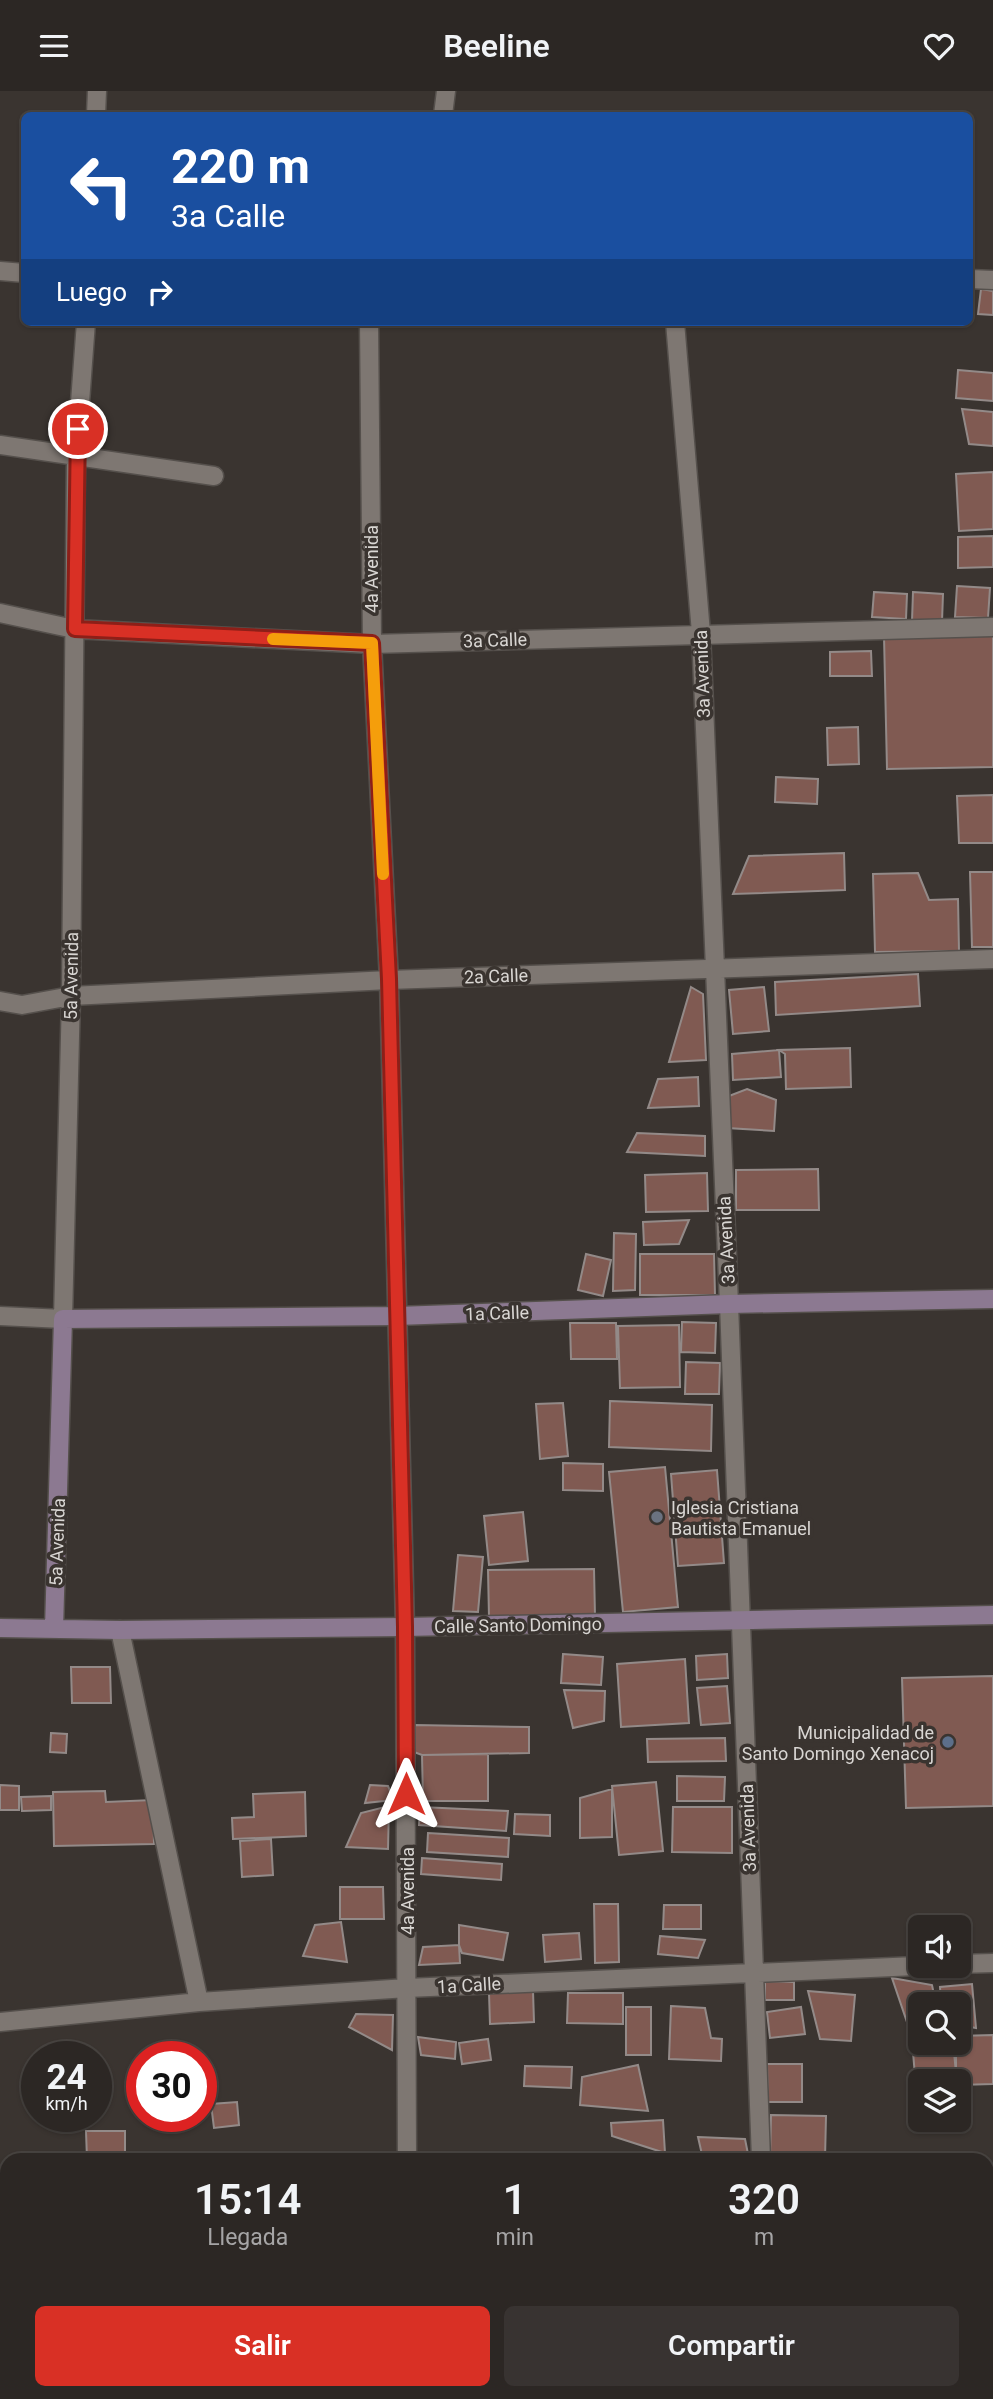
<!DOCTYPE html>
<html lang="es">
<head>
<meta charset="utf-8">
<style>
  :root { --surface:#2c2724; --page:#383331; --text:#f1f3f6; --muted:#a6a5a6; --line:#484441; --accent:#d93025 }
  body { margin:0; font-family:Roboto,sans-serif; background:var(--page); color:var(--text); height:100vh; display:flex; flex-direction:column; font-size:26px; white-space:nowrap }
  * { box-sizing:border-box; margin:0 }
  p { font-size:23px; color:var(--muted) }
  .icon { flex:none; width:38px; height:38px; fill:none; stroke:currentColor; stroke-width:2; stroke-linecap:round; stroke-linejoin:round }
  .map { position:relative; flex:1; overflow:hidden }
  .drawer { position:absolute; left:0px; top:2062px; width:994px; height:247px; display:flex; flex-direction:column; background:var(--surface); border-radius:21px 21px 0 0; box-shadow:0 2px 5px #0004,0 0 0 2px var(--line) }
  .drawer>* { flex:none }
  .guide { position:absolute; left:21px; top:21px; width:952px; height:214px; border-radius:10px; box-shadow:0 2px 5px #0004,0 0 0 2px var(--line); background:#1a4fa0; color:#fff; overflow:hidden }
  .controls { position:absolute; left:908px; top:1824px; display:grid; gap:14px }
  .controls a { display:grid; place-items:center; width:63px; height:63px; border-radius:10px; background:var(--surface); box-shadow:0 2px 5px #0004,0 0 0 2px var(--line); font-size:35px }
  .speed { position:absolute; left:21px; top:1950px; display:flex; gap:14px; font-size:35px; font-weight:700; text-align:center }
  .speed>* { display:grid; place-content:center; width:91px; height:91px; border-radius:50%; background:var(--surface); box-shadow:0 2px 5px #0004,0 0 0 2px var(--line); line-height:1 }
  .speed small { font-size:18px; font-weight:400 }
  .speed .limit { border:10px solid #d22; background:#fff; color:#111 }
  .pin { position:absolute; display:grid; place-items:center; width:60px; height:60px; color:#fff; margin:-30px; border:4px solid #fff; border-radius:50%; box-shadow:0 2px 7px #0007 }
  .me { position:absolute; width:77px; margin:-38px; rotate:0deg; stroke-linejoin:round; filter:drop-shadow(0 0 5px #0008) }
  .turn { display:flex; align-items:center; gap:24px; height:147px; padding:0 35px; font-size:32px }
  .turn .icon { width:91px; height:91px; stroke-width:2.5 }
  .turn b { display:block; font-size:49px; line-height:60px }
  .then { display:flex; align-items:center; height:66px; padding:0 35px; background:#0003; gap:14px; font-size:26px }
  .eta { display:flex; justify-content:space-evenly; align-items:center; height:119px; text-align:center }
  .eta b { font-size:42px; font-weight:600; line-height:49px }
  .primary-button { display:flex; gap:14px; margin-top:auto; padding:14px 35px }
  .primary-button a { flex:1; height:80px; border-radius:10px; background:var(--accent); color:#fff; font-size:28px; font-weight:600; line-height:80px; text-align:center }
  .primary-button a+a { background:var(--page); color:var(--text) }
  header { display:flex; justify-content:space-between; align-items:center; height:91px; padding:0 35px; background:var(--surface); font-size:32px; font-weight:600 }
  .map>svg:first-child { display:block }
  .green { fill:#3f5544 }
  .building { fill:#805a52; stroke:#938a88; stroke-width:2 }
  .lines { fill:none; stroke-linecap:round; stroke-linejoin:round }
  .lane-casing { stroke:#55504c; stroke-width:21 }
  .street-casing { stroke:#55504c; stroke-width:21 }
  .secondary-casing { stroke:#55504c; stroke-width:21 }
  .lane { stroke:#7e7772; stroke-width:18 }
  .street { stroke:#7e7772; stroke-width:18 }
  .secondary { stroke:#8c7991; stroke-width:18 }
  .route-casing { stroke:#8d1f18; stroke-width:18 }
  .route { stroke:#d93025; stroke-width:12 }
  .slow { stroke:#f59e0b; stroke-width:12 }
  .worship-dot { fill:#6b7280; stroke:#3a3430; stroke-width:2.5 }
  .service-dot { fill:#5c6f8a; stroke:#3a3430; stroke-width:2.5 }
  .labels { text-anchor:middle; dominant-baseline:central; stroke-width:7; stroke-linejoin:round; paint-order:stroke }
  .street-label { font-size:18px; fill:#d9d6d3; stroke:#3a3430 }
  .poi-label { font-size:18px; fill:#d9d6d3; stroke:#3a3430; text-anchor:start }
</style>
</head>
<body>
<header><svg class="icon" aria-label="menu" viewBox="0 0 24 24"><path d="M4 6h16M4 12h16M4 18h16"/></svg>Beeline<svg class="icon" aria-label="heart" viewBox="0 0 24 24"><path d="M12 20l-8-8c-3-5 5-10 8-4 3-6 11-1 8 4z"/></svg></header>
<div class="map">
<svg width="993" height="2308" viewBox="0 0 993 2308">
  <rect width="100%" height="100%" fill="#3a3430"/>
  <path class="green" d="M7 2260V2301H211L210 2308H0V2261Z"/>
  <path class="building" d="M981 198 993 200V224L978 223Z
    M958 279 993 282V310L956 307Z
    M962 318 993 321V355L969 353Z
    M993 381V438L959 440 956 383Z
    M993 445V476L958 477V446Z
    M957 495 990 497 988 527 955 526Z
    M874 501 907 503 906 528 872 526Z
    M913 501 943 503 942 531 912 530Z
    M993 543V676L887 678 884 545Z
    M871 560 872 585H830V561Z
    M858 636 859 673 828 674 827 637Z
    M776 686 818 688 817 713 775 711Z
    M993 704V752H959L957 705Z
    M844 762 845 799 733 803 749 765Z
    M970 781H993V856H972Z
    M918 782 929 809 958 808 959 860 875 861 873 783Z
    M918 883 920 915 776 924 775 891Z
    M691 896 703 903 706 969 669 971Z
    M764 896 769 940 733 943 729 899Z
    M850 957 851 996 786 998 785 963 779 959Z
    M779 959 781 986 733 989 732 963Z
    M698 986 699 1015 648 1017 658 988Z
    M747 998 776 1009 774 1040 727 1037 729 1005Z
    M637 1042 705 1045V1065L627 1061Z
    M818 1078 819 1119H736V1079Z
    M707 1082 708 1120 646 1121 645 1084Z
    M689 1129 679 1153 644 1154 643 1131Z
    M614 1142 636 1143 635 1199 613 1200Z
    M586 1163 611 1169 603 1205 578 1199Z
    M640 1163H714L715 1204H640Z
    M682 1231 716 1232 715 1262 681 1261Z
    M570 1232H616L617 1268H571Z
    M679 1234 680 1296 620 1297 618 1235Z
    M686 1271 720 1272 719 1303H685Z
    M610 1310 712 1314 711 1360 609 1356Z
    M563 1312 568 1365 540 1368 536 1313Z
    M563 1372 603 1373V1400L563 1399Z
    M665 1376 678 1516 623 1521 609 1381Z
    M717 1379 724 1472 678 1475 671 1383Z
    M523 1421 528 1470 489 1474 484 1425Z
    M458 1464 483 1466 478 1521 453 1520Z
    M594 1478 595 1525 489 1526 488 1479Z
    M563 1563 603 1566 601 1594 561 1592Z
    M727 1563 728 1587 697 1589 696 1565Z
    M685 1568 689 1632 621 1636 617 1573Z
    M71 1576H110L111 1612H72Z
    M993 1585V1715L906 1717 902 1587Z
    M727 1595 730 1632 701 1634 697 1597Z
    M564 1599 605 1600 604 1630 573 1637Z
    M415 1634 529 1636V1662L422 1664 414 1661Z
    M51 1642 67 1643 66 1662 50 1661Z
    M725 1647 726 1670 648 1671 647 1648Z
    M488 1663V1710H423L422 1664Z
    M677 1685 725 1686 724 1710H677Z
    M656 1691 663 1760 619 1764 612 1695Z
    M0 1694 19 1695V1719H0Z
    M370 1694 388 1695 394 1709 365 1712Z
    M612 1698V1746L580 1747V1707Z
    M105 1700 106 1711 153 1709 154 1753 54 1755 53 1701Z
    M305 1701 306 1745 233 1748 232 1727 254 1726 253 1703Z
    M51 1705V1719L22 1720 21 1706Z
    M389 1715 388 1758 346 1756 361 1722Z
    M420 1716 508 1720 506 1740 419 1734Z
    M673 1716H732V1762L672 1761Z
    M515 1723 550 1724V1745L514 1743Z
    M428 1742 509 1747 508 1766 427 1761Z
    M271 1748 273 1784 242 1786 240 1750Z
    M422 1767 502 1773 501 1789 421 1783Z
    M340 1796H383L384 1828H340Z
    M594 1813H618L619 1871 595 1872Z
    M664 1814H701V1838H663Z
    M341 1831 347 1871 303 1865 315 1834Z
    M459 1834 508 1842 503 1869 462 1862 459 1854Z
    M579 1842 581 1868 545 1871 543 1844Z
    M660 1845 705 1849 698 1867 658 1863Z
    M459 1854 460 1872 419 1874 423 1856Z
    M892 1887 932 1894 936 1913H920V1938L909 1937Z
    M765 1890 794 1891V1909H765Z
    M972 1893 976 1937 959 1934V1913H941L940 1896Z
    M533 1900 534 1931 490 1933 489 1902Z
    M808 1900 855 1904 851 1950 820 1948Z
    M568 1902H623V1933L567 1932Z
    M671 1915 705 1917 711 1947 722 1948 721 1970 669 1968Z
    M626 1916H651V1964H626Z
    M801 1916 805 1943 770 1947 767 1921Z
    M356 1923 393 1924 392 1959 349 1936Z
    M993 1944V1993L959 1994 956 1982V1951H959V1945Z
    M418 1946 456 1951 455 1968 421 1964Z
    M488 1948 491 1969 462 1973 459 1952Z
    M920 1948V1951H953L956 1982 915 1985 912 1949Z
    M767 1973H802V2011H768Z
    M638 1974 648 2020 580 2014 582 1986Z
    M525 1975 572 1976 571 1997 524 1995Z
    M237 2011 239 2034 214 2037 211 2013Z
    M771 2024 826 2025 825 2068H770Z
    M663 2029 665 2062 612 2045 611 2032Z
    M86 2040H125V2068H87Z
    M698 2046 745 2048 749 2068H703Z
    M987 2124 993 2150V2189L987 2188Z"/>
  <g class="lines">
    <g class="lane-casing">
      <path id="lane" d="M166 2308 176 2301"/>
    </g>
    <g class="street-casing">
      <path id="street" d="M96 24 97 0
        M443 24 446 0
        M0 180 24 182
        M970 188 993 189
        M369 231 372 553 389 889 405 1536 407 2068
        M675 231 701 542 729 1213 761 2068
        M0 354 214 385
        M0 522 74 538 372 553 993 536
        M0 910 22 914 71 905 389 889 993 868
        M0 1225 63 1228 71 905 76 365 86 231
        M120 1539 199 1911
        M959 1873 993 1872
        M0 1931 199 1911 407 1897 939 1874
        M987 2212H993
        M269 2308 271 2301
        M767 2308V2301"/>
    </g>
    <g class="secondary-casing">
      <path id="secondary" d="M0 1537 120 1539 405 1536 993 1524
        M54 1538 63 1228 397 1225 729 1213 993 1208"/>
    </g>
    <use href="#lane" class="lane"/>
    <use href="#street" class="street"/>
    <use href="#secondary" class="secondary"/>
  </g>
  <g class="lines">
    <g class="route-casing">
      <path id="route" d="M78 338 75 538 372 552 389 888 405 1536 406 1703"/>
    </g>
    <use href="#route" class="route"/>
    <path class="slow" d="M273 548 372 552 383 783"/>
  </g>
  <circle class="worship-dot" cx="657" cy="1426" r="7"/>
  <circle class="service-dot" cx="948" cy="1651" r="7"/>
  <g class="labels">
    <g class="street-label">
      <text transform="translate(371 478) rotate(-90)">4a Avenida</text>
      <text transform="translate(495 549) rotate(-2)">3a Calle</text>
      <text transform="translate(702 583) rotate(-92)">3a Avenida</text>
      <text transform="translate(71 885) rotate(-89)">5a Avenida</text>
      <text transform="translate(496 885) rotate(-2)">2a Calle</text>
      <text transform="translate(726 1149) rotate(-93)">3a Avenida</text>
      <text transform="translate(497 1222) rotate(-2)">1a Calle</text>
      <text transform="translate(57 1451) rotate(-88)">5a Avenida</text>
      <text transform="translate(518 1534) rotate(-1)">Calle Santo Domingo</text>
      <text transform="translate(748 1737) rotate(-92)">3a Avenida</text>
      <text transform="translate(407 1800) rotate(-90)">4a Avenida</text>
      <text transform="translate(469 1894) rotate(-3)">1a Calle</text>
    </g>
    <g class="poi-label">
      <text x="671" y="1416">Iglesia Cristiana<tspan x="671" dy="21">Bautista Emanuel</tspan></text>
      <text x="934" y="1641" text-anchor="end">Municipalidad de<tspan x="934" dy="21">Santo Domingo Xenacoj</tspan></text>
    </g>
  </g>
</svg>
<div class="controls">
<a><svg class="icon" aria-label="sound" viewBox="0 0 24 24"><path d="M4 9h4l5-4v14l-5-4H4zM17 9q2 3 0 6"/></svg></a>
<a><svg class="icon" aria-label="search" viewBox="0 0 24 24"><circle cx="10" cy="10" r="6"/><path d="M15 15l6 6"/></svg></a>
<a><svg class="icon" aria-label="layers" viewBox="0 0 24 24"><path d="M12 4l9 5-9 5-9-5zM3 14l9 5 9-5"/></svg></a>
</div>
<div class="speed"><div>24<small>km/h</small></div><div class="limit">30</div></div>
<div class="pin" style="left:78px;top:338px;background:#d93025"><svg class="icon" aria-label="arrive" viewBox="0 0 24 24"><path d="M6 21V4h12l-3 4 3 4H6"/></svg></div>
<svg class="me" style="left:406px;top:1703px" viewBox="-20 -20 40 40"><path d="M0-17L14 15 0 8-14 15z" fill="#d93025" stroke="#fff" stroke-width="4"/></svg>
<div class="guide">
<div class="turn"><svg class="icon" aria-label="left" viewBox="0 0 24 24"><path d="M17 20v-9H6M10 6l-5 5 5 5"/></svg><div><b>220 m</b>3a Calle</div></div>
<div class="then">Luego<svg class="icon" aria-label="right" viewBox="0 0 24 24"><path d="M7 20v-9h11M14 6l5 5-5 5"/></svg></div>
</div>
<section class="drawer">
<div class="eta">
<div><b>15:14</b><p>Llegada</p></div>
<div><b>1</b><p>min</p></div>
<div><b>320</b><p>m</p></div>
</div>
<div class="primary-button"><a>Salir</a><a>Compartir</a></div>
</section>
</div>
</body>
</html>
